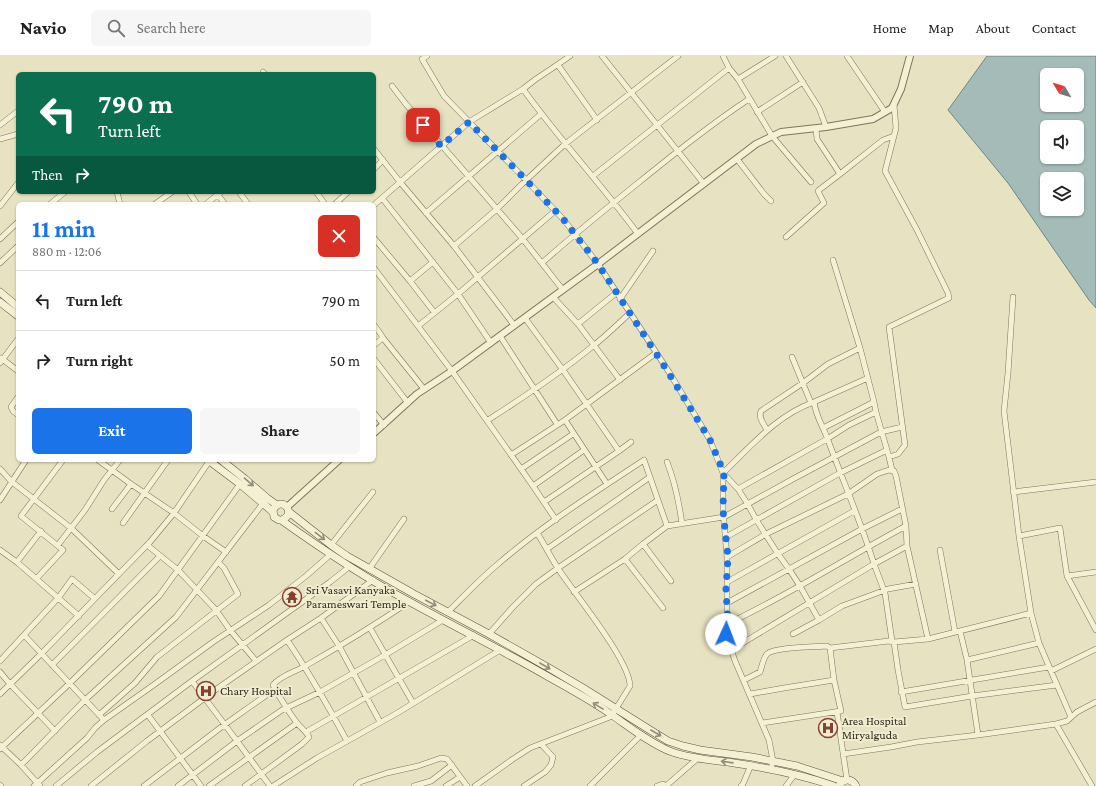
<!DOCTYPE html>
<html lang="en">
<head>
<meta charset="utf-8">
<style>
  :root { --surface:#fff; --page:#f6f6f6; --text:#222; --muted:#767676; --line:#e0e0e0; --accent:#1a73e8 }
  body { margin:0; font-family:"Crimson Pro",serif; background:var(--page); color:var(--text); height:100vh; display:flex; flex-direction:column; font-size:15px; white-space:nowrap }
  * { box-sizing:border-box; margin:0 }
  p { font-size:13px; color:var(--muted) }
  .icon { flex:none; width:22px; height:22px; fill:none; stroke:currentColor; stroke-width:2; stroke-linecap:round; stroke-linejoin:round }
  .map { position:relative; flex:1; overflow:hidden }
  .panel { position:absolute; left:16px; top:146px; width:360px; height:260px; display:flex; flex-direction:column; background:var(--surface); border-radius:6px; box-shadow:0 1px 3px #0004 }
  .panel>* { flex:none }
  .guide { position:absolute; left:16px; top:16px; width:360px; height:122px; border-radius:6px; box-shadow:0 1px 3px #0004; background:#0b6e4f; color:#fff; overflow:hidden }
  .needle { width:26px; rotate:308deg }
  .fabs { position:absolute; left:1040px; top:12px; display:grid; gap:8px }
  .fabs a { display:grid; place-items:center; width:44px; height:44px; border-radius:6px; background:var(--surface); box-shadow:0 1px 3px #0004; font-size:20px }
  .pin { position:absolute; display:grid; place-items:center; width:34px; height:34px; color:#fff; margin:-17px; border-radius:8px; box-shadow:0 2px 6px #0006 }
  .me { position:absolute; width:44px; margin:-22px; rotate:2deg; stroke-linejoin:round; filter:drop-shadow(0 0 3px #0008) }
  .turn { display:flex; align-items:center; gap:14px; height:84px; padding:0 16px; font-size:18px }
  .turn .icon { width:52px; height:52px; stroke-width:2.5 }
  .turn b { display:block; font-size:28px; line-height:34px }
  .then { display:flex; align-items:center; height:38px; padding:0 16px; background:#0003; gap:8px; font-size:15px }
  .round { display:grid; place-items:center; flex:none; width:42px; height:42px; border-radius:6px; background:var(--page) }
  .overview { display:flex; align-items:center; justify-content:space-between; height:68px; padding:0 16px }
  h1 { font-size:24px; font-weight:700; line-height:30px; color:var(--accent) }
  .action { display:flex; gap:8px; margin-top:auto; padding:8px 16px }
  .action a { flex:1; height:46px; border-radius:6px; background:var(--accent); color:#fff; font-size:16px; font-weight:700; line-height:46px; text-align:center }
  .action a+a { background:var(--page); color:var(--text) }
  ul { padding:0; list-style:none }
  li { display:flex; align-items:center; gap:12px; height:60px; padding:0 16px; border-top:1px solid var(--line) }
  li div { flex:1 }
  li b { display:block; font-size:15px }
  li em { font-style:normal }
  header { display:flex; align-items:center; gap:24px; box-sizing:border-box; height:56px; padding:0 20px; background:var(--surface); border-bottom:1px solid var(--line) }
  header strong { font-size:19px }
  nav { display:flex; gap:22px; margin-inline-start:auto; font-size:14px }
  .search { width:280px; height:36px; background:var(--page); display:flex; align-items:center; gap:10px; box-sizing:border-box; padding:0 14px; border-radius:6px; color:var(--muted); font-size:15px }
  .map>svg:first-child { display:block }
  .water { fill:#a4bbb8; stroke:#6c8785; fill-rule:evenodd }
  .lines { fill:none; stroke-linecap:round; stroke-linejoin:round }
  .minor-casing { stroke:#7f755b; stroke-width:6 }
  .tertiary-casing { stroke:#7f755b; stroke-width:8 }
  .secondary-casing { stroke:#61563f; stroke-width:8 }
  .minor { stroke:#f4f0d4; stroke-width:5 }
  .tertiary { stroke:#f4f0d4; stroke-width:6 }
  .secondary { stroke:#f4f0d4; stroke-width:7 }
  .oneway { stroke:#928d79 }
  .route { stroke:#1a73e8; stroke-width:7; stroke-dasharray:0 12.6 }
  .labels { text-anchor:middle; dominant-baseline:central; stroke-width:4; stroke-linejoin:round; paint-order:stroke }
  .poi-label { font-size:12px; fill:#302a1e; stroke:#f0ecd0; text-anchor:start }
</style>
</head>
<body>
<header>
<strong>Navio</strong>
<div class="search"><svg class="icon" aria-label="search" viewBox="0 0 24 24"><circle cx="10" cy="10" r="6"/><path d="M15 15l6 6"/></svg>Search here</div>
<nav><a>Home</a><a>Map</a><a>About</a><a>Contact</a></nav>
</header>
<div class="map">
<svg width="1096" height="730" viewBox="0 0 1096 730">
  <rect width="100%" height="100%" fill="#e7e3c2"/>
  <path class="water" d="M987 0H1096V252L1089 244 1008 127 948 54ZM1047 19H1077V49H1047ZM1047 71H1077V101H1047ZM1047 123H1077V153H1047Z"/>
  <g class="lines">
    <g class="minor-casing">
      <path id="minor" d="M427 0 422 3 444 40 526 124 564 164 598 208 669 316 710 384 723 417V454L727 501V568L726 578 735 605 769 684 773 705 771 713
        M602 0 704 128
        M723 0 729 12 738 23 772 80 811 126
        M786 0 819 52 826 71
        M847 0 885 56
        M558 9 597 64
        M263 16 265 18
        M738 23 775 0
        M392 30 405 47 522 182 563 234
        M523 33C559 83 601 128 638 178
        M757 56 803 26
        M0 69 18 55
        M816 73 817 83 840 118
        M0 83 18 78
        M374 93 400 126 454 190 514 269
        M737 103 764 138 771 145
        M374 113 383 104
        M593 120 729 12
        M117 136 120 148
        M189 136 197 148
        M239 136 248 148
        M316 136 325 148
        M218 139 225 148
        M382 142 458 238 491 287
        M50 148 65 136
        M155 148 172 136
        M206 148 221 136
        M335 148 348 136
        M374 149 469 66 523 33 536 23 554 11 570 0
        M0 150 18 127
        M426 157 541 58
        M786 181 824 147 818 135 819 134 840 118 883 84 894 80
        M374 182 410 225 434 256
        M0 183 18 166
        M454 190 497 153 522 128 565 88 678 0
        M833 204 860 292 874 346 876 356 889 401 892 414
        M0 207 18 190
        M542 207C573 179 606 153 638 127 674 98 710 69 749 43
        M374 212 452 315 533 430 584 394
        M410 225 433 206
        M553 241 578 268 620 324
        M1013 241 1008 317 1004 355 1019 480
        M620 243 653 195
        M525 262 563 314 619 395
        M578 268 616 237
        M374 269 380 277 383 282 424 333
        M418 270 458 238 555 155
        M500 280 557 368
        M374 289 383 282
        M792 301 811 347
        M1 302 18 315
        M374 303 408 347
        M0 307 18 283
        M18 341 11 351 13 355 18 359
        M814 346 868 322
        M374 357 384 369
        M488 364C524 341 560 317 593 290 606 280 618 268 630 257
        M565 364 607 428
        M823 372 874 346
        M767 374C764 368 758 362 761 355L803 327 828 308 860 292
        M511 399 565 364 656 297
        M889 401 898 398 905 389 889 271 949 242 948 237 917 174 885 115 896 72 894 49
        M98 404 131 428 174 457 203 480 226 496
        M667 406C675 426 679 446 682 468
        M0 413 12 426 71 472 119 518
        M521 413 573 378
        M533 430 556 464
        M738 433 827 383 849 369 876 356
        M1013 436 1096 426
        M0 444 26 404
        M544 446 619 395 631 386
        M112 453 131 428
        M123 467 168 404
        M726 481 840 417 887 394
        M643 488 671 525
        M58 489 85 454 104 424 120 404
        M147 489 178 514 216 554 230 574 256 605
        M331 489 373 436
        M547 493 650 421
        M0 494 18 507 79 560
        M940 494 955 576
        M727 501 766 478 848 438 877 418 889 414 894 415 896 420 906 470 907 490
        M625 503 663 552
        M17 506 41 475
        M369 513 404 463
        M1067 520 1096 574
        M37 522 63 494 21 460 63 404
        M727 526 854 455
        M574 536 625 503 643 488 667 470 724 461 793 423 881 376 902 371
        M727 547 862 473 902 453
        M448 556C464 540 480 523 498 508 543 469 594 437 644 404L667 470
        M1031 557 1039 587 1051 615 1071 661
        M321 562 339 590 380 666
        M819 564 800 530 789 513 778 498 757 465 747 447 738 433 723 417C751 390 777 359 814 346 816 361 823 370 828 384 843 425 861 466 874 508L907 490 928 583 1031 557 1019 480 1060 472 1067 520 1096 516
        M727 568C789 539 846 502 906 470
        M370 572 413 647
        M960 575 967 604 978 679
        M489 578 513 551 536 528 558 512 658 444
        M793 578 819 564 842 550 888 533 916 528
        M24 579 104 664
        M287 584C309 616 328 650 347 685
        M894 586 898 614 905 651 972 640 1057 629
        M731 594 874 508 885 537 892 585
        M967 604 1039 587
        M0 605 59 541 72 523 94 542
        M52 609 160 500
        M1051 615 1096 593
        M0 616 10 628 55 675
        M744 624 760 616C762 611 763 602 767 598 774 591 815 591 827 590L830 592 889 585 894 586 928 583
        M192 625 237 685 282 654 320 636 385 599 443 564
        M901 636 1049 611
        M0 638 42 597 150 486 174 457 210 404
        M750 638 784 632 834 624
        M837 656 847 724
        M99 659 135 627 157 601 238 538 224 512 218 506
        M148 659 201 730
        M762 667 841 655 834 624 830 592
        M1056 668 1092 730
        M306 676 474 579
        M0 689 21 709 40 730
        M0 693 70 627 159 540 240 428
        M843 698 891 691 917 686 978 679 1056 668 1067 665 1077 656 1096 646
        M21 709 85 644 176 561 264 446
        M0 729 1 730
        M34 730 87 682 95 672 104 664 155 628 213 586 269 549 306 520 330 499
        M56 730 97 696 192 625 330 526 349 511
        M91 730 147 685 218 632 287 584 321 562 373 524
        M144 730 224 669 275 633
        M178 730 237 685 270 730
        M209 730 297 667
        M245 730 302 688 309 681C306 675 301 672 297 667 288 655 280 642 273 629 281 619 296 616 307 609 342 589 376 568 409 546
        M273 730 317 702 399 656 500 594
        M356 730 360 726 387 717 418 710 441 702 447 703 467 730
        M414 730 431 725 452 709
        M446 730 460 721
        M475 730 513 703 530 692 610 661 612 659 630 630C630 605 575 538 559 514 551 502 545 489 537 477
        M524 730 545 716 551 709 553 701 541 688
        M590 730 641 679
        M657 730 663 728 666 730
        M666 730 698 702
        M741 730 743 728 751 709
        M786 730 795 718"/>
    </g>
    <g class="tertiary-casing">
      <path id="tertiary" d="M374 377 417 338 452 315 598 208 756 88 781 76 826 71 873 63 892 52 901 33 910 0
        M287 451 339 404"/>
    </g>
    <g class="secondary-casing">
      <path id="secondary" d="M0 236 18 251
        M0 246 18 260
        M208 404 240 428 273 456
        M221 404 245 423 267 442 277 449
        M289 456 331 489 347 500 414 538 489 578 549 612 583 632 650 674 668 685 683 690 700 694 752 701 797 710 843 725
        M281 464C298 459 282 438 273 454L274 461 279 464H281C323 494 365 522 410 546 455 571 502 594 547 620 568 632 589 643 609 657 627 669 652 689 672 696 692 703 713 704 734 707 768 712 800 718 834 730
        M839 730C843 722 852 722 856 730"/>
    </g>
    <use href="#minor" class="minor"/>
    <use href="#tertiary" class="tertiary"/>
    <use href="#secondary" class="secondary"/>
  </g>
  <defs><path id="oneway-shaft" d="M-6 0H5M1.5-3L5.5 0L1.5 3" fill="none" stroke-width="1.6" stroke-linecap="round" stroke-linejoin="round"/></defs>
  <g class="oneway">
    <use href="#oneway-shaft" transform="translate(249 426) rotate(41)"/>
    <use href="#oneway-shaft" transform="translate(320 480) rotate(38)"/>
    <use href="#oneway-shaft" transform="translate(431 547) rotate(28)"/>
    <use href="#oneway-shaft" transform="translate(545 610) rotate(30)"/>
    <use href="#oneway-shaft" transform="translate(598 650) rotate(-149)"/>
    <use href="#oneway-shaft" transform="translate(656 677) rotate(30)"/>
    <use href="#oneway-shaft" transform="translate(727 706) rotate(-172)"/>
  </g>
  <g class="lines">
    <path class="route" d="M423 69 441 90 469 66 526 124 564 164 598 208 668 316 710 384 724 417 723 454 728 501 726 533 728 568 726 578"/>
  </g>
  <defs>
    <g id="temple-ring" transform="scale(1)"><circle r="9.5" fill="#f0ecd0" stroke="#864133" stroke-width="1.5"/><path d="M0-6L5-2H3V0L6.5 2.5H4V6H1.5V3h-3V6H-4V2.5H-6.5L-3 0V-2H-5Z" fill="#864133"/></g>
    <g id="hospital-ring" transform="scale(1)"><circle r="9.5" fill="#f0ecd0" stroke="#864133" stroke-width="1.5"/><path d="M-5-5h3v3.5h4V-5h3V5h-3V1.5h-4V5h-3Z" fill="#864133"/></g>
  </defs>
  <g fill-rule="evenodd">
    <use href="#temple-ring" x="292" y="541"/>
    <use href="#hospital-ring" x="206" y="635"/>
    <use href="#hospital-ring" x="828" y="672"/>
  </g>
  <g class="labels">
    <g class="poi-label">
      <text x="306" y="534">Sri Vasavi Kanyaka<tspan x="306" dy="14">Parameswari Temple</tspan></text>
      <text x="220" y="635">Chary Hospital</text>
      <text x="842" y="665">Area Hospital<tspan x="842" dy="14">Miryalguda</tspan></text>
    </g>
  </g>
</svg>
<div class="fabs">
<a><svg class="needle" viewBox="-14 -14 28 28"><path d="M0-13l5 13h-10z" fill="#e53935"/><path d="M0 13l5-13h-10z" fill="#767676"/></svg></a>
<a><svg class="icon" aria-label="sound" viewBox="0 0 24 24"><path d="M4 9h4l5-4v14l-5-4H4zM17 9q2 3 0 6"/></svg></a>
<a><svg class="icon" aria-label="layers" viewBox="0 0 24 24"><path d="M12 4l9 5-9 5-9-5zM3 14l9 5 9-5"/></svg></a>
</div>
<div class="pin" style="left:423px;top:69px;background:#d93025"><svg class="icon" aria-label="arrive" viewBox="0 0 24 24"><path d="M6 21V4h12l-3 4 3 4H6"/></svg></div>
<svg class="me" style="left:726px;top:578px" viewBox="-20 -20 40 40"><circle r="19" fill="#fff"/><path d="M0-13L10 11 0 6-10 11z" fill="#1a73e8"/></svg>
<div class="guide">
<div class="turn"><svg class="icon" aria-label="left" viewBox="0 0 24 24"><path d="M17 20v-9H6M10 6l-5 5 5 5"/></svg><div><b>790 m</b>Turn left</div></div>
<div class="then">Then<svg class="icon" aria-label="right" viewBox="0 0 24 24"><path d="M7 20v-9h11M14 6l5 5-5 5"/></svg></div>
</div>
<section class="panel">
<div class="overview"><div><h1>11 min</h1><p>880 m · 12:06</p></div><a class="round" style="background:#d93025;color:#fff"><svg class="icon" aria-label="close" viewBox="0 0 24 24"><path d="M6 6l12 12M18 6L6 18"/></svg></a></div>
<ul>
<li><svg class="icon" aria-label="left" viewBox="0 0 24 24"><path d="M17 20v-9H6M10 6l-5 5 5 5"/></svg><div><b>Turn left</b></div><em>790 m</em></li>
<li><svg class="icon" aria-label="right" viewBox="0 0 24 24"><path d="M7 20v-9h11M14 6l5 5-5 5"/></svg><div><b>Turn right</b></div><em>50 m</em></li>
</ul>
<div class="action"><a>Exit</a><a>Share</a></div>
</section>
</div>
</body>
</html>
